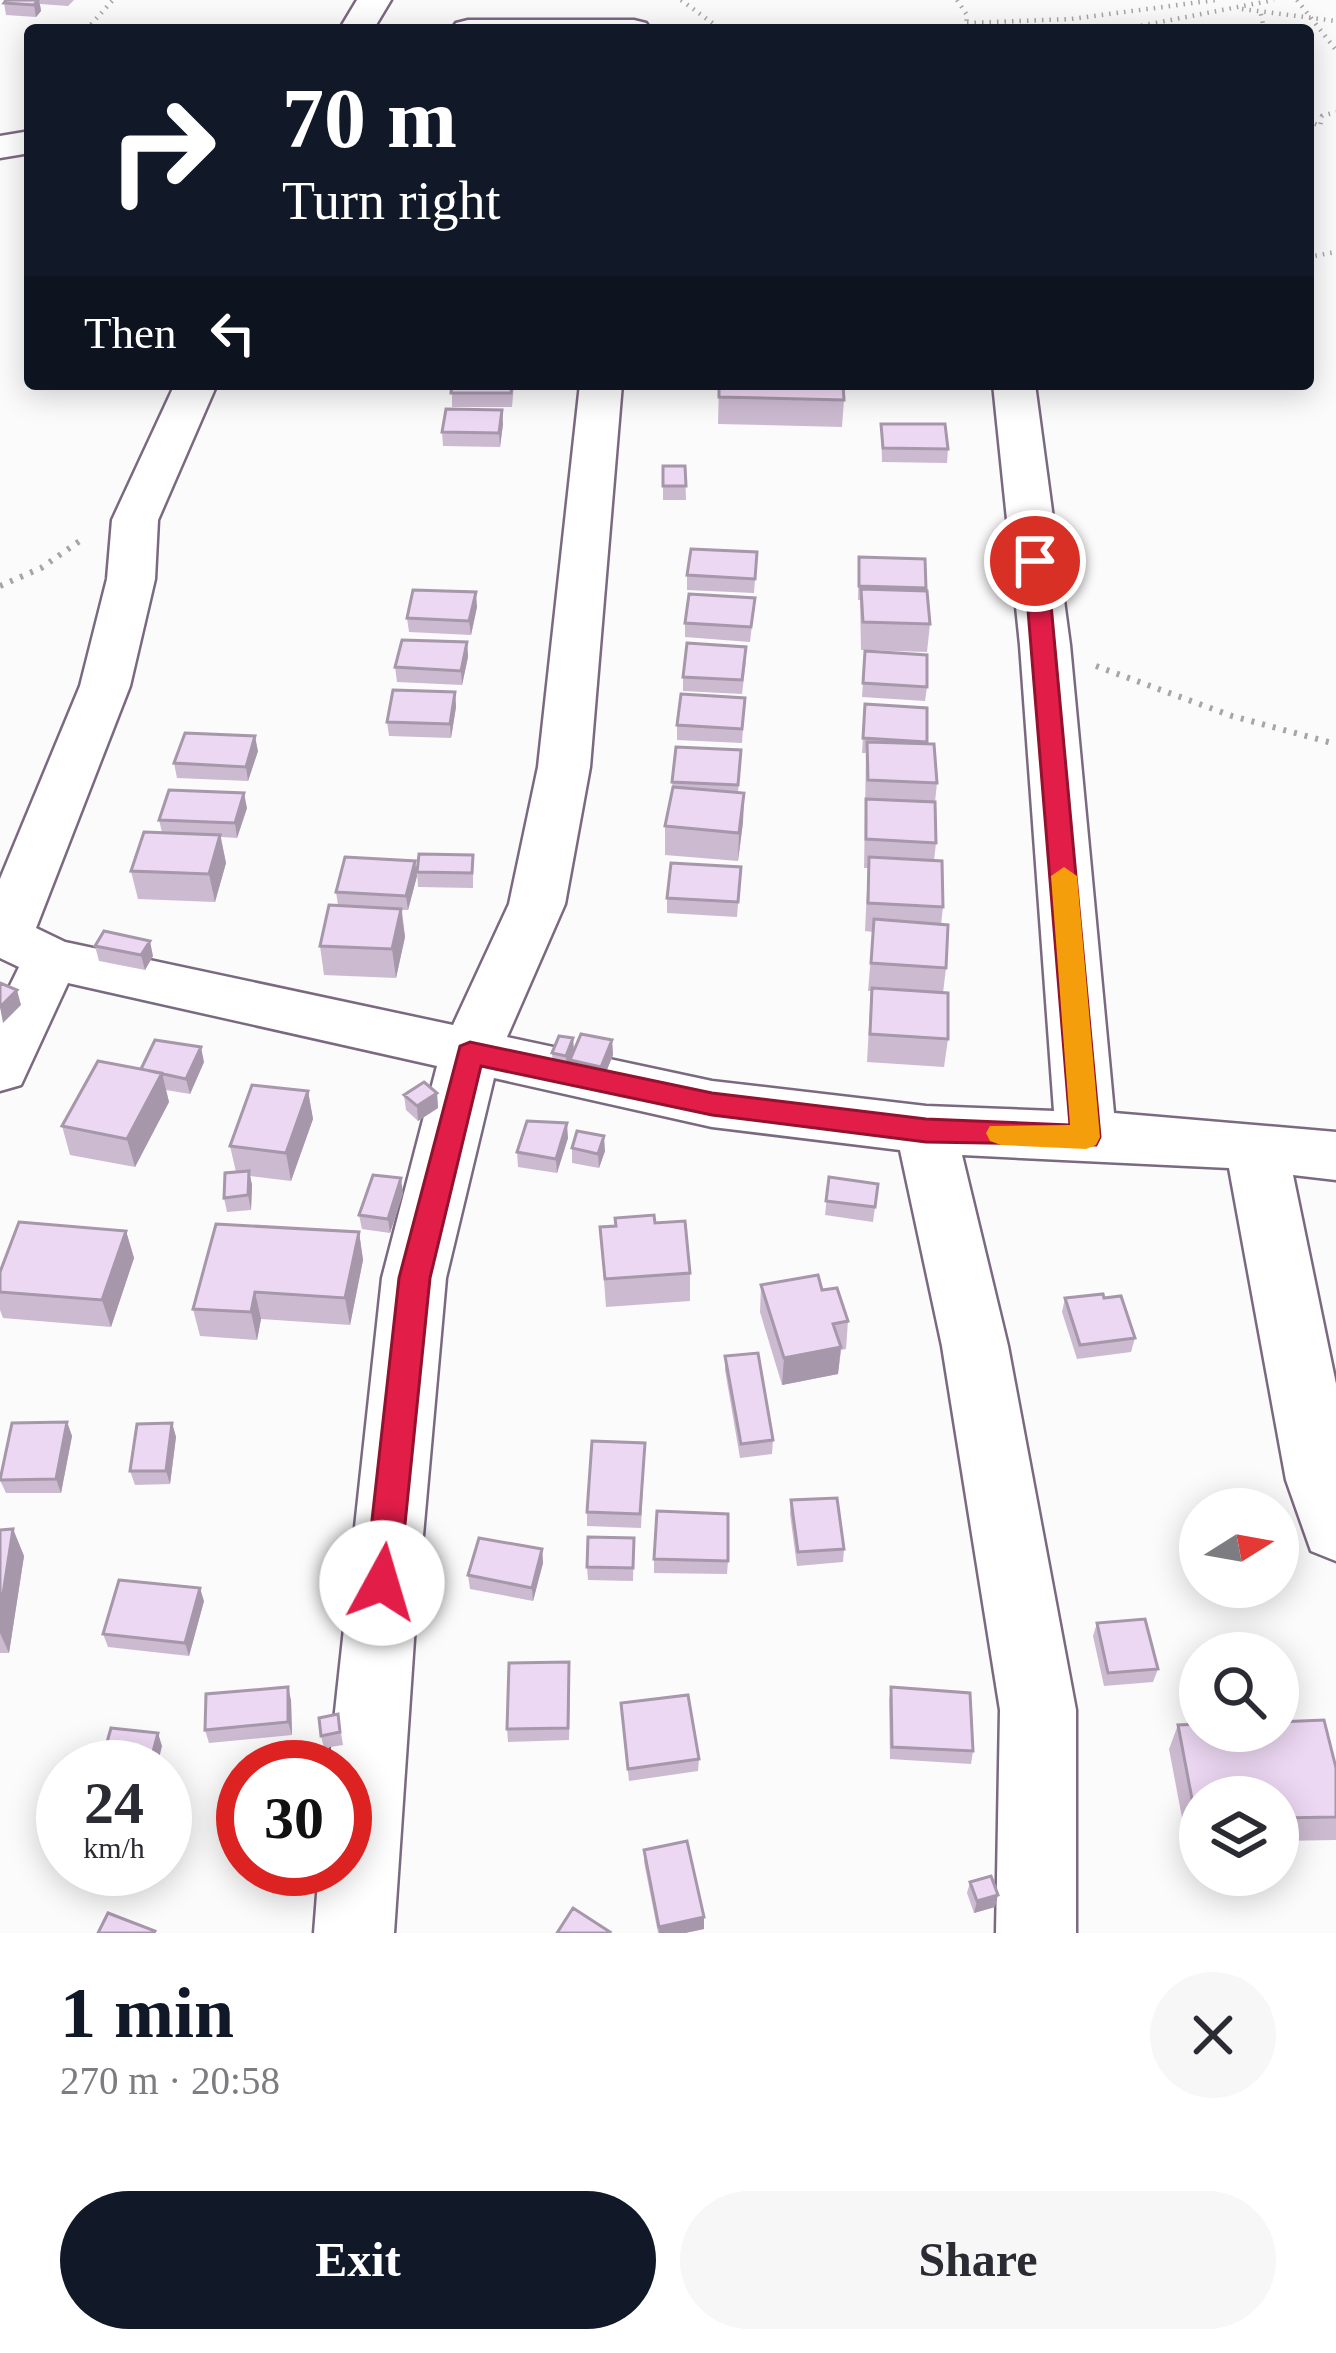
<!DOCTYPE html>
<html lang="en">
<head>
<meta charset="utf-8">
<style>
  :root { --surface:#fff; --page:#f7f7f7; --text:#2b2b33; --muted:#7c7c81; --accent:#111827 }
  body { margin:0; font-family:Georgia,serif; background:var(--page); color:var(--text); height:100vh; display:flex; flex-direction:column; font-size:45px; white-space:nowrap }
  * { box-sizing:border-box; margin:0 }
  p { font-size:39px; color:var(--muted) }
  .icon { flex:none; width:66px; height:66px; fill:none; stroke:currentColor; stroke-width:2; stroke-linecap:round; stroke-linejoin:round }
  .map { position:relative; height:1933px; overflow:hidden }
  .sheet { display:flex; flex-direction:column; background:var(--surface); flex:1 }
  .sheet>* { flex:none }
  .top-card { position:absolute; left:24px; top:24px; width:1290px; height:366px; border-radius:12px; box-shadow:0 6px 30px #0003; background:#111827; color:#fff; overflow:hidden }
  .needle { width:78px; rotate:79deg }
  .tools { position:absolute; left:1179px; top:1488px; display:grid; gap:24px }
  .tools a { display:grid; place-items:center; width:120px; height:120px; border-radius:50%; background:var(--surface); box-shadow:0 6px 30px #0003; font-size:60px }
  .speed { position:absolute; left:36px; top:1740px; display:flex; gap:24px; font-size:60px; font-weight:700; text-align:center }
  .speed>* { display:grid; place-content:center; width:156px; height:156px; border-radius:50%; background:var(--surface); box-shadow:0 6px 30px #0003; line-height:1 }
  .speed small { font-size:30px; font-weight:400 }
  .speed .limit { border:18px solid #d22; background:#fff; color:#111 }
  .pin { position:absolute; display:grid; place-items:center; width:102px; height:102px; color:#fff; margin:-51px; border:6px solid #fff; border-radius:50%; box-shadow:0 3px 12px #0007 }
  .me { position:absolute; width:132px; margin:-66px; rotate:6deg; stroke-linejoin:round; filter:drop-shadow(0 0 9px #0008) }
  .turn { display:flex; align-items:center; gap:42px; height:252px; padding:0 60px; font-size:54px }
  .turn .icon { width:156px; height:156px; stroke-width:2.5 }
  .turn b { display:block; font-size:84px; line-height:102px }
  .then { display:flex; align-items:center; height:114px; padding:0 60px; background:#0003; gap:24px; font-size:45px }
  .round { display:grid; place-items:center; flex:none; width:126px; height:126px; border-radius:63px; background:var(--page) }
  .summary { display:flex; align-items:center; justify-content:space-between; height:204px; padding:0 60px }
  h1 { font-size:72px; font-weight:600; line-height:90px; color:var(--accent) }
  .primary-button { display:flex; gap:24px; margin-top:auto; padding:24px 60px }
  .primary-button a { flex:1; height:138px; border-radius:72px; background:var(--accent); color:#fff; font-size:48px; font-weight:600; line-height:138px; text-align:center }
  .primary-button a+a { background:var(--page); color:var(--text) }
  .map>svg:first-child { display:block }
  .lines { fill:none; stroke-linecap:round; stroke-linejoin:round }
  .minor-casing { stroke:#7b6981; stroke-width:5 }
  .path-far1 { stroke:#a8a4a9; stroke-width:4.5; stroke-dasharray:1.5 6; stroke-linecap:butt }
  .path { stroke:#a8a4a9; stroke-width:6; stroke-dasharray:3 8; stroke-linecap:butt }
  .minor { fill:#fff; fill-rule:evenodd }
  .wall { fill:#ccbad1 }
  .shaded-wall { fill:#a697aa }
  .building { fill:#edd8f3; stroke:#a697aa; stroke-width:3 }
  .route { fill:#e11d48; stroke:#92132f; stroke-width:3 }
  .slow { fill:#f59e0b }
</style>
</head>
<body>
<div class="map">
<svg width="1336" height="1933" viewBox="0 0 1336 1933">
  <rect width="100%" height="100%" fill="#fbfbfb"/>
  <g class="lines">
    <g class="minor-casing">
      <path id="minor" d="M357 0H391L373 30H339Z
        M468 20H634L646 23 651 30H451L456 23Z
        M30 131V153L0 158V136Z
        M175 384H217L158 520 155 579 130 686 36 928 65 942 453 1025 509 904 538 767 580 384H622L590 767 565 904 507 1037 712 1081 926 1106 1054 1111 1020 645 993 384H1035L1070 645 1114 1113 1336 1132V1180L1293 1175 1336 1384V1561L1311 1551 1286 1480 1229 1168 962 1155 1008 1346 1076 1710V1933H996L1000 1710 942 1346 900 1150 712 1127 494 1078 446 1278 415 1625 394 1933H314L319 1869H345V1767H329L382 1278 437 1066 68 983 21 1085 0 1091V1006L19 967 0 958V879L80 686 107 579 112 520Z"/>
    </g>
    <path class="path-far1" d="M681 0 722 30
      M957 0 967 15 966 30
      M1297 0 1336 50
      M1242 9 1336 21
      M1261 14 1264 30
      M967 23 1071 19 1216 0
      M86 30 113 0
      M1119 30 1274 0
      M1308 121 1320 126 1322 116 1336 112
      M1308 257 1336 252"/>
    <path class="path" d="M0 586 41 568 84 538
      M1096 666 1232 716 1336 744"/>
    <use href="#minor" class="minor"/>
  </g>
  <path class="wall" d="M6 0H74L68 6 40 4 41 11 36 17 6 15 4 3Z
    M452 384H514L512 407H452Z
    M719 384 844 400 842 427 718 424Z
    M502 410 503 424 500 447 443 446 442 432Z
    M881 424 948 449 947 463 882 462Z
    M663 466H685L686 500H663Z
    M757 552 754 593 687 590V575Z
    M859 557 925 559 926 591 930 624 927 652 861 650 860 600H858Z
    M755 598 750 642 685 637V623Z
    M477 607 471 635 409 632 407 618Z
    M467 642 468 657 462 685 397 682 395 667Z
    M865 651 927 687 925 701 862 697Z
    M746 661 742 694 683 691V677Z
    M455 692 456 707 451 738 389 736 387 722Z
    M745 698 742 743 677 740V725Z
    M865 704 927 742 937 783 935 802 936 843 934 860 943 907 941 925 946 968 943 993 948 1039 944 1067 867 1062 871 991H868L873 932 865 931 868 868H864L866 753H862Z
    M676 747 741 750 738 793H744L743 822 738 861 665 855V826L672 788Z
    M258 751 248 781 177 778 174 763Z
    M247 808 237 838 221 837 226 863 215 902 138 899 131 871 162 832 159 820Z
    M473 855V888L418 887 417 872Z
    M415 861 417 876 408 910H402L405 937 396 978 324 975 320 946 338 905 336 892Z
    M741 867 737 917 667 913V898Z
    M95 946 153 956 145 970 99 961Z
    M573 1038 574 1052 612 1040 613 1055 602 1082 571 1075 570 1063 567 1070 553 1067 552 1053Z
    M204 1062 190 1094 166 1090 169 1102 135 1167 70 1155 62 1126 141 1069Z
    M308 1091 313 1119 291 1181 250 1176 252 1185 251 1210 227 1212 224 1198 236 1172 230 1146Z
    M437 1093 438 1108 418 1121 406 1110 404 1095Z
    M568 1138 557 1173 518 1167 517 1152Z
    M572 1148 605 1151 599 1168 572 1163Z
    M829 1177 878 1184 873 1222 825 1215Z
    M403 1193 390 1233 362 1229 359 1215Z
    M600 1227 690 1273V1301L606 1307Z
    M126 1231 134 1258 111 1327 3 1318 0 1310V1272Z
    M359 1232 363 1260 350 1325 261 1319 257 1340 200 1336 193 1309Z
    M761 1285 822 1290 848 1321 846 1349 841 1350 838 1374 782 1385 760 1312Z
    M1065 1298H1104L1135 1338 1131 1352 1077 1359 1062 1312Z
    M725 1356 773 1440 772 1454 740 1458 725 1370Z
    M67 1422 72 1436 61 1493H6L0 1480Z
    M172 1423 176 1437 170 1484 135 1485 130 1471Z
    M645 1443 641 1528 587 1526V1512Z
    M791 1500 844 1549 843 1562 797 1566 790 1514Z
    M13 1529 24 1556 9 1653H0V1530Z
    M634 1538 633 1581 588 1580 587 1567Z
    M542 1549 543 1563 533 1601 470 1589 468 1575Z
    M654 1559 728 1561 727 1574 654 1573Z
    M204 1601 189 1656 108 1647 103 1634Z
    M1097 1623 1158 1669 1153 1682 1104 1686 1093 1636Z
    M570 1675 569 1740 508 1742 507 1729Z
    M891 1687 973 1751 971 1764 890 1759 889 1700Z
    M291 1700 292 1735 209 1743 205 1730Z
    M621 1703 699 1759 698 1771 629 1781Z
    M338 1714 343 1745 324 1748 321 1736Z
    M1178 1725 1336 1768V1840L1278 1841V1797H1200V1843L1187 1844 1169 1749Z
    M644 1850 704 1929 685 1933H658L644 1862Z
    M255 1869H316L312 1884 257 1873Z
    M970 1882 995 1907 974 1913 967 1893Z"/>
  <path class="shaded-wall" d="M39 0 41 11 36 17 34 5Z
    M502 410 503 424 500 447 499 433Z
    M476 592 477 607 471 635 469 621Z
    M467 642 468 657 462 685 461 671Z
    M455 692 456 707 451 738 450 724Z
    M255 736 258 751 248 781 246 767Z
    M244 793 247 808 237 838 235 823Z
    M744 793 743 822 738 861 739 833Z
    M220 835 226 863 215 902 209 874Z
    M415 861 417 876 408 910 406 896Z
    M401 909 405 937 396 978 392 949Z
    M150 941 153 956 145 970 141 955Z
    M17 990 21 1005 3 1023 0 1007Z
    M573 1038 574 1053 567 1070 566 1056Z
    M612 1040 613 1055 602 1082 601 1067Z
    M201 1047 204 1062 190 1094 186 1079Z
    M162 1073 169 1102 135 1167 127 1139Z
    M308 1091 313 1119 291 1181 286 1153Z
    M437 1093 438 1108 418 1121 417 1106Z
    M567 1123 568 1138 557 1173 556 1159Z
    M604 1136 605 1151 599 1168 598 1154Z
    M249 1171 252 1185 251 1210 248 1195Z
    M401 1178 403 1193 390 1233 388 1219Z
    M126 1231 134 1258 111 1327 102 1300Z
    M359 1232 363 1260 350 1325 345 1298Z
    M255 1292 261 1319 257 1340 251 1312Z
    M841 1347 838 1374 782 1385 784 1358Z
    M67 1422 72 1436 61 1493 56 1479Z
    M172 1423 176 1437 170 1484 166 1471Z
    M13 1529 24 1556 9 1653 0 1633V1613Z
    M542 1549 543 1563 533 1601 532 1588Z
    M200 1588 204 1601 189 1656 185 1643Z
    M288 1687 291 1700 292 1735 288 1722Z
    M158 1733 162 1746 157 1767H149Z
    M310 1869H316L312 1884 309 1872Z
    M998 1895 995 1907 974 1913 977 1901Z
    M704 1917V1929L685 1933H659V1927Z"/>
  <path class="building" d="M6 0H38L34 5 4 3Z
    M452 384H512L511 393H451Z
    M719 384H843L844 400 719 397Z
    M446 409 502 410 499 433 442 432Z
    M881 424H945L948 449 883 448Z
    M663 466H685L686 486H663Z
    M691 549 757 552 755 579 687 575Z
    M859 557 925 559 926 588 859 586Z
    M861 589 927 591 930 624 863 622Z
    M413 590 476 592 469 621 407 618Z
    M689 594 755 598 751 627 685 623Z
    M402 640 467 642 461 671 395 667Z
    M687 643 746 647 742 680 683 677Z
    M865 651 927 655V687L863 683Z
    M393 690 455 692 450 724 387 722Z
    M681 694 745 698 742 729 677 725Z
    M865 704 927 708V742L863 738Z
    M185 733 255 736 246 767 174 763Z
    M867 742 934 744 937 783 868 780Z
    M676 747 741 750 738 785 672 782Z
    M673 787 744 793 739 833 665 826Z
    M169 790 244 793 235 823 159 820Z
    M866 799 935 802 936 843 866 839Z
    M144 832 220 835 209 874 131 871Z
    M419 854 473 855 472 873 417 872Z
    M345 857 415 861 406 896 336 892Z
    M869 857 942 861 943 907 868 903Z
    M671 863 741 867 738 902 667 898Z
    M329 905 401 909 392 949 320 946Z
    M874 919 948 925 946 968 871 963Z
    M104 931 150 941 141 955 95 946Z
    M0 983 17 990 0 1007Z
    M872 988 948 993V1039L870 1034Z
    M581 1034 612 1040 601 1067 570 1060Z
    M559 1036 573 1038 566 1056 552 1053Z
    M155 1040 201 1047 186 1079 141 1069Z
    M98 1061 162 1073 127 1139 62 1126Z
    M424 1082 437 1093 417 1106 404 1095Z
    M252 1085 308 1091 286 1153 230 1146Z
    M527 1121 567 1123 556 1159 517 1152Z
    M577 1131 604 1136 598 1154 572 1148Z
    M249 1171 248 1195 224 1198 225 1173Z
    M373 1175 401 1178 388 1219 359 1215Z
    M829 1177 878 1184 875 1207 826 1201Z
    M654 1215 655 1223 685 1221 690 1273 605 1279 600 1227 616 1226 615 1218Z
    M19 1222 126 1231 102 1300 0 1292V1272Z
    M216 1224 359 1232 345 1298 255 1292 251 1312 193 1309Z
    M818 1275 822 1290 837 1288 848 1321 833 1324 841 1347 784 1358 761 1285Z
    M1103 1294 1104 1298 1121 1296 1135 1338 1080 1345 1065 1298Z
    M758 1353 773 1440 741 1444 725 1356Z
    M67 1422 56 1479 0 1480 12 1423Z
    M172 1423 166 1471H130L137 1424Z
    M592 1441 645 1443 640 1514 587 1512Z
    M837 1498 844 1549 798 1552 791 1500Z
    M657 1511 728 1514V1561L654 1559Z
    M13 1529 0 1613V1530Z
    M588 1537 634 1538 633 1568 587 1567Z
    M479 1538 542 1549 532 1588 468 1575Z
    M119 1580 200 1588 185 1643 103 1634Z
    M1145 1619 1158 1669 1108 1673 1097 1623Z
    M569 1662 568 1728 507 1729 509 1663Z
    M288 1687V1722L205 1730 206 1694Z
    M891 1687 970 1693 973 1751 892 1747Z
    M688 1695 699 1759 628 1769 621 1703Z
    M338 1714 340 1732 321 1736 319 1718Z
    M1324 1720 1336 1768V1817L1278 1818V1797H1200V1820H1196L1178 1725 1200 1724V1731H1278V1722Z
    M111 1728 158 1733 149 1767H100Z
    M687 1841 704 1917 659 1927 644 1850Z
    M991 1876 998 1895 977 1901 970 1882Z
    M573 1908 610 1932 609 1933H557Z
    M108 1913 155 1931 154 1933H98Z"/>
  <path class="route" d="M1035 555 1047 561 1100 1137 1096 1145 926 1142 712 1115 481 1066 430 1278 399 1583 394 1594 382 1599 370 1594 365 1583 399 1278 460 1046 470 1042 712 1093 926 1119 1070 1125 1024 561Z"/>
  <path class="slow" d="M1064 867 1077 876 1100 1137 1096 1145 1086 1149 1001 1145 990 1141 986 1133 990 1126 1070 1125 1051 876Z"/>
</svg>
<div class="tools">
<a><svg class="needle" viewBox="-14 -14 28 28"><path d="M0-13l5 13h-10z" fill="#e53935"/><path d="M0 13l5-13h-10z" fill="#7c7c81"/></svg></a>
<a><svg class="icon" aria-label="search" viewBox="0 0 24 24"><circle cx="10" cy="10" r="6"/><path d="M15 15l6 6"/></svg></a>
<a><svg class="icon" aria-label="layers" viewBox="0 0 24 24"><path d="M12 4l9 5-9 5-9-5zM3 14l9 5 9-5"/></svg></a>
</div>
<div class="speed"><div>24<small>km/h</small></div><div class="limit">30</div></div>
<div class="pin" style="left:1035px;top:561px;background:#d93025"><svg class="icon" aria-label="arrive" viewBox="0 0 24 24"><path d="M6 21V4h12l-3 4 3 4H6"/></svg></div>
<svg class="me" style="left:382px;top:1583px" viewBox="-20 -20 40 40"><circle r="19" fill="#fff"/><path d="M0-13L10 11 0 6-10 11z" fill="#e11d48"/></svg>
<div class="top-card">
<div class="turn"><svg class="icon" aria-label="right" viewBox="0 0 24 24"><path d="M7 20v-9h11M14 6l5 5-5 5"/></svg><div><b>70 m</b>Turn right</div></div>
<div class="then">Then<svg class="icon" aria-label="left" viewBox="0 0 24 24"><path d="M17 20v-9H6M10 6l-5 5 5 5"/></svg></div>
</div>
</div>
<section class="sheet">
<div class="summary"><div><h1>1 min</h1><p>270 m · 20:58</p></div><a class="round"><svg class="icon" aria-label="close" viewBox="0 0 24 24"><path d="M6 6l12 12M18 6L6 18"/></svg></a></div>
<div class="primary-button"><a>Exit</a><a>Share</a></div>
</section>
</body>
</html>
